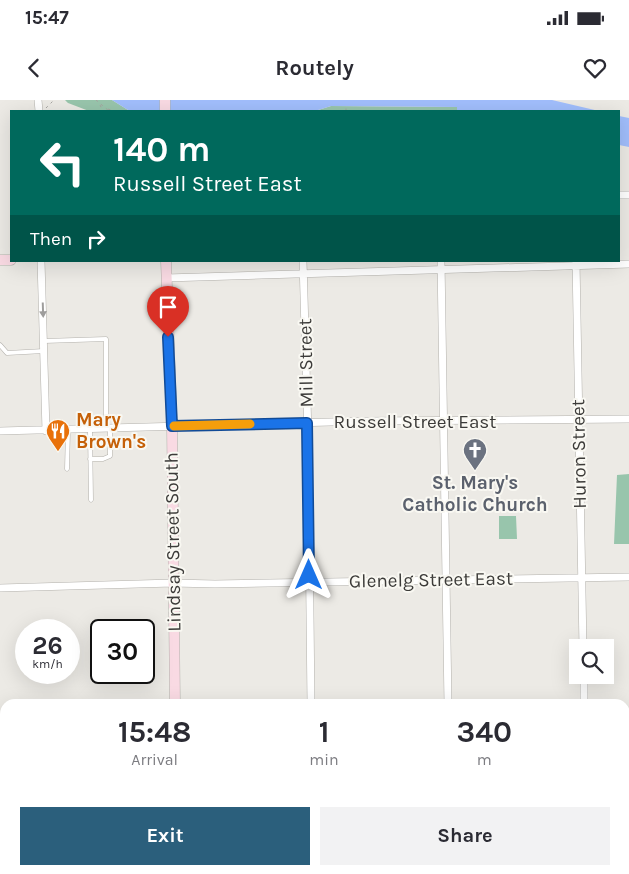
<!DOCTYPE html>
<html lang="en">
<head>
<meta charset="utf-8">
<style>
  :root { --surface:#fff; --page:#f2f2f3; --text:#2b2b33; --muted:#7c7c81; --accent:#2b5f7c }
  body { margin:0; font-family:Karla,sans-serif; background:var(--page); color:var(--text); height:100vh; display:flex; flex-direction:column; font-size:19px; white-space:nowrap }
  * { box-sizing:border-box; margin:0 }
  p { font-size:16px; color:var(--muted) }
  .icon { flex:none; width:28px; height:28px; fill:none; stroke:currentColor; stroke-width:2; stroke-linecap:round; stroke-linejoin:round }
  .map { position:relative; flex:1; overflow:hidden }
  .panel { position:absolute; left:0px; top:599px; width:630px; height:176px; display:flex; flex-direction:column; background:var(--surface); border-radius:15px 15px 0 0; box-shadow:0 5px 20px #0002 }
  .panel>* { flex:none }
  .guide { position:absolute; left:10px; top:10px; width:610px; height:152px; border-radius:0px; box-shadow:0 5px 20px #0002; background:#00695c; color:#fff; overflow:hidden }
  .controls { position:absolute; left:569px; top:539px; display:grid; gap:10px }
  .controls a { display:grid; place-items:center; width:45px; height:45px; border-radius:0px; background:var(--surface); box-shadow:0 5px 20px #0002; font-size:25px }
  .speed { position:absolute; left:15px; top:519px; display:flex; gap:10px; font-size:25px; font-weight:700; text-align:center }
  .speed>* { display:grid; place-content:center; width:65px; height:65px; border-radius:50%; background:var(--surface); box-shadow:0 5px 20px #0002; line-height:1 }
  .speed small { font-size:12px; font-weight:400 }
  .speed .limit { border:2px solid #111; border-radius:8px; background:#fff; color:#111 }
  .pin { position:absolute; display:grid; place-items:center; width:42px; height:42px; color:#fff; margin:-51px -21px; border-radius:50% 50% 50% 0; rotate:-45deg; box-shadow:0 0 5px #0007 }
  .pin .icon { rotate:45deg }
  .me { position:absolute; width:55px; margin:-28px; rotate:0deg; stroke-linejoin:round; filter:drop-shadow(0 0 4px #0008) }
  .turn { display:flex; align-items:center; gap:18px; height:105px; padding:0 20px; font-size:22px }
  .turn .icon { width:65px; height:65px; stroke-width:2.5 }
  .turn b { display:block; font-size:35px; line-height:42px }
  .then { display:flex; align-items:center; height:48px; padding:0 20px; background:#0003; gap:10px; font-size:19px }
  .eta { display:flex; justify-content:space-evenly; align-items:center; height:85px; text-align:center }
  .eta b { font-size:30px; font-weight:700; line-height:35px }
  .button { display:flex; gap:10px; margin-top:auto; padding:10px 20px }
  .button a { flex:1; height:58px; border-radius:0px; background:var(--accent); color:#fff; font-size:20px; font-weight:700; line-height:58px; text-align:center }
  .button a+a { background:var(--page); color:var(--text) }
  .status { display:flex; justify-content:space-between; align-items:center; height:35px; padding:0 25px; background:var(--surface); direction:ltr }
  .status svg { height:14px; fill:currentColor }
  header { display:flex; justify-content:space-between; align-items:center; height:65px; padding:0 20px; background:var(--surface); font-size:22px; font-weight:700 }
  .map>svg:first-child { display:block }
  .green { fill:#98c5ac }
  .water { fill:#a1befc }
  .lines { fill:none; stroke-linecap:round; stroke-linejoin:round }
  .service-casing { stroke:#b3b1ac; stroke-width:5 }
  .minor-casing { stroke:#b3b1ac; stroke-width:8 }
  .secondary-casing { stroke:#b3b1ac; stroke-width:11 }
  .path { stroke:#a6a5a1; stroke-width:1; stroke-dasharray:2.5 4; stroke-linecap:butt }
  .service { stroke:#fff; stroke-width:4 }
  .minor { stroke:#fff; stroke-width:7 }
  .secondary { stroke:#f9dae3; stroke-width:10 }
  .oneway { fill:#9e9d9c }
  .route-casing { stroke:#114b97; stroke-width:12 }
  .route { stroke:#1a73e8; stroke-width:9 }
  .slow { stroke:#f59e0b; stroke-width:9 }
  .labels { text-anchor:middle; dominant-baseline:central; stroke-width:4; stroke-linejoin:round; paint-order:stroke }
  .street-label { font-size:19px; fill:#3c3b39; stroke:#f9f8f2 }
  .food-label { font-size:19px; font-weight:bold; fill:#c56008; stroke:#f9f8f2; text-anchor:start }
  .worship-label { font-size:19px; font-weight:bold; fill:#5b616d; stroke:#f9f8f2 }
</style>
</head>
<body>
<div class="status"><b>15:47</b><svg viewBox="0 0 49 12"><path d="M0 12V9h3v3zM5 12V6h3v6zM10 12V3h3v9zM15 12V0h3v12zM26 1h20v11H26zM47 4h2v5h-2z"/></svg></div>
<header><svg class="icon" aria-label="back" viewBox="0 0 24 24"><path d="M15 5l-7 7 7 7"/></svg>Routely<svg class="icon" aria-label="heart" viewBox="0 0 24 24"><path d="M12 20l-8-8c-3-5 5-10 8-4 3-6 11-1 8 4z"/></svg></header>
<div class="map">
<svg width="629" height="774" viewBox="0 0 629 774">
  <rect width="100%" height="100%" fill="#eceae5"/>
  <path class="green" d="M65 0H112L128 10 134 11H89L68 3Z
    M331 6 457 7V11H315Z
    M629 374V444H614L617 375Z
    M499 416H516L517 439H499Z"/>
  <path class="water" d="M112 0H552L599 11H457V7L331 6 315 11H134L128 10Z
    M619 16 629 18V47L619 45Z"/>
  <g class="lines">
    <g class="service-casing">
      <path id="service" d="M44 241 106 239V329
        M0 245 7 253 44 251
        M90 330 91 400
        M90 359H103L110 356V329
        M67 369 68 330"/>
    </g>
    <g class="minor-casing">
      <path id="minor" d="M38 0 39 11
        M619 95H629
        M41 161 46 331
        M303 161 308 335 311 604
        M441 161 448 604
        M576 161 583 548
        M166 178 629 164
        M0 331 369 321 629 319
        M0 488 173 483 215 484 629 477
        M584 575V604
        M625 633 629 632
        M0 645H5
        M315 770V774
        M449 770V774
        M588 770V774"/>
    </g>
    <g class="secondary-casing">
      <path id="secondary" d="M165 0V11
        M0 160H11
        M166 161 172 326 175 604
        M178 770 179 774"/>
    </g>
    <path class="path" d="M96 0 109 11
      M100 5 103 11
      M46 8 54 0
      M108 9 114 11
      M346 11V6"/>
    <use href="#service" class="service"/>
    <use href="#minor" class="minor"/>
    <use href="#secondary" class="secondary"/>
  </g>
  <defs><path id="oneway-solid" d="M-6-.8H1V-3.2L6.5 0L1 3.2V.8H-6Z" transform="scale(1.25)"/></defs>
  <use class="oneway" href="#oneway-solid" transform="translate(43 210) rotate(88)"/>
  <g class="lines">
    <g class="route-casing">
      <path id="route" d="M168 237 172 326 307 323 309 475"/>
    </g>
    <use href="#route" class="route"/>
    <path class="slow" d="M174 326 250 324"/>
  </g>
  <defs>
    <g id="restaurant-pin" transform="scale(1.25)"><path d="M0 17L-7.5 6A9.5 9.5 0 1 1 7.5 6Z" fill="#e8710a" stroke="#f9f8f2"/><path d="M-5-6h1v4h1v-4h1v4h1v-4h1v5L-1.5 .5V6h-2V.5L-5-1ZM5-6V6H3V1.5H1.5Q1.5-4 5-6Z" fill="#fff"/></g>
    <g id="church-pin" transform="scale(1.25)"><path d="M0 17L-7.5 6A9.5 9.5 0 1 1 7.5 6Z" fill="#6b7280" stroke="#f9f8f2"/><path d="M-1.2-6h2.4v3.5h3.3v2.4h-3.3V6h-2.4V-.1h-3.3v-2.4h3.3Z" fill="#fff"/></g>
  </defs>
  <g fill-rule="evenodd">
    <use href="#restaurant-pin" x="58" y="331"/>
    <use href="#church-pin" x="475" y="350"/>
  </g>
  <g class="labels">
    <g class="street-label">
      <text transform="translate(306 263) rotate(-91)">Mill Street</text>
      <text x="415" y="322">Russell Street East</text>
      <text transform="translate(579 354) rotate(-91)">Huron Street</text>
      <text transform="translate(173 442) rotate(-91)">Lindsay Street South</text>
      <text transform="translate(431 480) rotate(-1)">Glenelg Street East</text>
    </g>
    <g class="food-label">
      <text x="76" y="320">Mary<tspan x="76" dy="22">Brown's</tspan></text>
    </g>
    <g class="worship-label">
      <text x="475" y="383">St. Mary's<tspan x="475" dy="22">Catholic Church</tspan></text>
    </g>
  </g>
</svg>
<div class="controls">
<a><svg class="icon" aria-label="search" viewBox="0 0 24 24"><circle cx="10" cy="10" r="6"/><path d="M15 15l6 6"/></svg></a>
</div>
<div class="speed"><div>26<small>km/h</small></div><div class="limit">30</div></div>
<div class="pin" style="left:168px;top:237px;background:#d93025"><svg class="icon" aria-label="arrive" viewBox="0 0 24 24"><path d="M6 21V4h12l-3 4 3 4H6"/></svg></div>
<svg class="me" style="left:309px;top:475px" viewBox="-20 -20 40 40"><path d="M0-17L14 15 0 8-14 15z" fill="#1a73e8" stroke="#fff" stroke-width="4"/></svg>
<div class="guide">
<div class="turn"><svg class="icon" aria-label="left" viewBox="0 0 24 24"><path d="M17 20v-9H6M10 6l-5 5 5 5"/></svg><div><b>140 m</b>Russell Street East</div></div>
<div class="then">Then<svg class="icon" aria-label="right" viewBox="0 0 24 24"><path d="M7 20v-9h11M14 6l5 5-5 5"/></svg></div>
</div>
<section class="panel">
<div class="eta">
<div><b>15:48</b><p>Arrival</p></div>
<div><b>1</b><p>min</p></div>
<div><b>340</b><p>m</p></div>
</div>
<div class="button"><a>Exit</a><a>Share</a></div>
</section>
</div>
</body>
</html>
